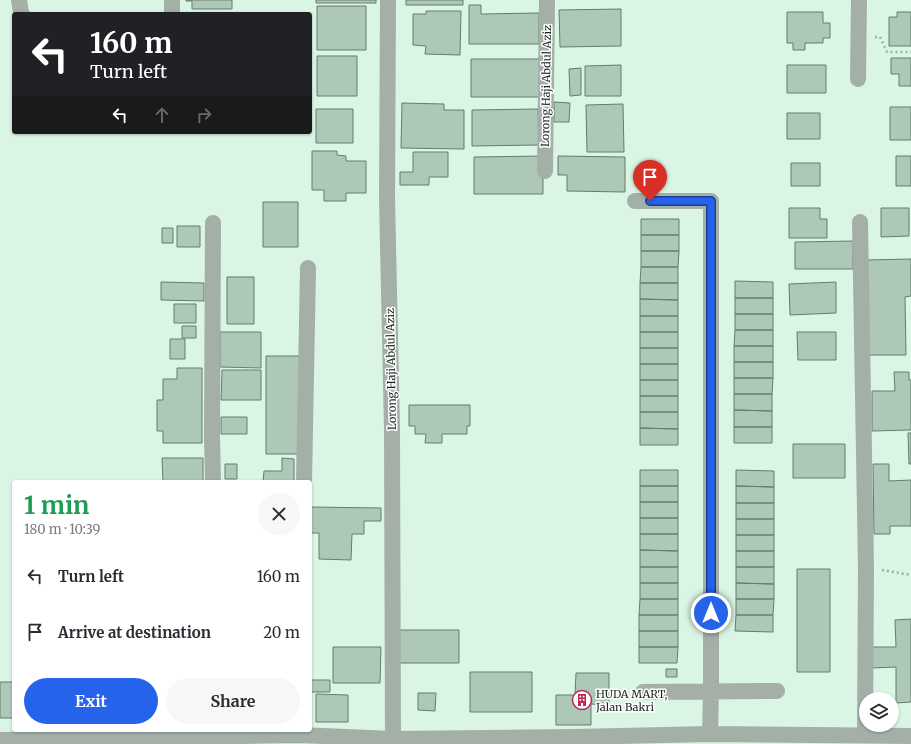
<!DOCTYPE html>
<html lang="en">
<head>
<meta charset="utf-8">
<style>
  :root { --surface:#fff; --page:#f7f7f7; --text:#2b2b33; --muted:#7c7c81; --accent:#2563eb }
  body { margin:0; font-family:Merriweather,serif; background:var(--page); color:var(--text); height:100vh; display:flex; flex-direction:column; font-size:15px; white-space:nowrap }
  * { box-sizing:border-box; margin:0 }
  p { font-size:13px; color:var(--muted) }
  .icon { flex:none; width:22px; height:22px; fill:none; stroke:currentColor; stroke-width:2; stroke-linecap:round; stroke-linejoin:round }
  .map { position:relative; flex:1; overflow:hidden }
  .drawer { position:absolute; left:12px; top:480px; width:300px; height:252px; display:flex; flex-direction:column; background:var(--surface); border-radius:4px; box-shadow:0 1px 3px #0004 }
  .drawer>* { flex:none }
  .hud { position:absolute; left:12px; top:12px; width:300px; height:122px; border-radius:4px; box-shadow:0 1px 3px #0004; background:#202124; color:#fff; overflow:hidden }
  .buttons { position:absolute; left:859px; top:692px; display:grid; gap:8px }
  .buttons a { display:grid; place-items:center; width:40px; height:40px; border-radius:50%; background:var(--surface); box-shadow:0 1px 3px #0004; font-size:20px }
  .pin { position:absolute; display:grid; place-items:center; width:34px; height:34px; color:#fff; margin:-41px -17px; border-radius:50% 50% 50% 0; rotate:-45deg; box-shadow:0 0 4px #0007 }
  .pin .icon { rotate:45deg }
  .me { position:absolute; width:44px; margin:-22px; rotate:0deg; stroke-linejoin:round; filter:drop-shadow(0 0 3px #0008) }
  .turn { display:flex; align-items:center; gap:14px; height:84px; padding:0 12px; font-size:18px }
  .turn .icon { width:52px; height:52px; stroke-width:2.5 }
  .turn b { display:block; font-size:28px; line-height:34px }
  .lanes { display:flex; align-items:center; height:38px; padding:0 12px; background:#0003; justify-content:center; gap:20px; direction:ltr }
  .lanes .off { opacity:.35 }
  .round { display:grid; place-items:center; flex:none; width:42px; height:42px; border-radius:21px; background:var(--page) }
  .summary { display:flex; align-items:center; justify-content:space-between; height:68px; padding:0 12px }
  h1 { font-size:24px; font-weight:700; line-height:30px; color:#1e9e55 }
  .primary-button { display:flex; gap:8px; margin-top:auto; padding:8px 12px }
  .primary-button a { flex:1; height:46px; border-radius:24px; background:var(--accent); color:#fff; font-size:16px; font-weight:700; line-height:46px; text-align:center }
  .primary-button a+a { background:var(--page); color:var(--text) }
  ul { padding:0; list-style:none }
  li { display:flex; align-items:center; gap:12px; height:56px; padding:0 12px }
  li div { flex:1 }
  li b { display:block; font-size:15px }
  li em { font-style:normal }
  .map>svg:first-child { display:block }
  .building { fill:#aec8b7; stroke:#647c6d }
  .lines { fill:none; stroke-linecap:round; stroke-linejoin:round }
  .path { stroke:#9cb2a4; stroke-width:2.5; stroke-dasharray:2 3; stroke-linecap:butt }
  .minor { stroke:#a4afa8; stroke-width:16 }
  .route-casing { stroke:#184099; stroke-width:10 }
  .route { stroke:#2563eb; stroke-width:7 }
  .labels { text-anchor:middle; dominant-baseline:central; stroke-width:3; stroke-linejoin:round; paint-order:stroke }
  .street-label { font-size:11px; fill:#1d2721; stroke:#fff }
  .poi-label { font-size:11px; fill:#1d2721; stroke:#fff; text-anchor:start }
</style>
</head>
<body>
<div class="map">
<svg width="911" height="744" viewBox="0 0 911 744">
  <rect width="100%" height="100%" fill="#daf5e3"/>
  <path class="building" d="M186 0H232V9H192V1H186Z
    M316 0H376V3H316Z
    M406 0H463V5H406Z
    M469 5H481V14L539 13V44H469Z
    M317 6H366V50H317Z
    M621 9V46L560 47 559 10Z
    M426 11H461L460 55 425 54 426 46 413 45V14H426Z
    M787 12H823V23H830V38H823V43H805V50H793V43H787Z
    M897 12H911V46H889V17H897Z
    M317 56H357V96H317Z
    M891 58H911V86H899V74H891Z
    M471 59H543L542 97H471Z
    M621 65V96H585V66Z
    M787 65H826V93H787Z
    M581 68V95L570 96 569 69Z
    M554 102 570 103 569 122H554Z
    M402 103 444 104V110H464V149L401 148Z
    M623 104 624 152H587L586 105Z
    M890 107H911V140H890Z
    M316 109H353V143H316Z
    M538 109 539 145 472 146V110Z
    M787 113H820V139H787Z
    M312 151H337V155L346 156V161H366V193H346V201H324V190H312Z
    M413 152H448V177H429V185H400V172H413Z
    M543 156V194H474V157Z
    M558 156 625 157V192L567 191V175H558Z
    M896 156H911V186H896Z
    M791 163H820V186H791Z
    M263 202H298V247H263Z
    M789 208H820V219H827V238H789Z
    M881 208H909V236L881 237Z
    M641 219H679V235H641Z
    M177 226H200V247H177Z
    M162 228H173V243H162Z
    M641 235H679V251H641Z
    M853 241V269H795V242Z
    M641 251H679L678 267H641Z
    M911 259V296L905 297 906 355H867L866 260Z
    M641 267H678V283H640Z
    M227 277H254V324H227Z
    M735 281 773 282V298H735Z
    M161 282 204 283V301L161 300Z
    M836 282V313L790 315 789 284Z
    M640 283H678V300L640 299Z
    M735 298H773V314H735Z
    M640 299 678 300V316H640Z
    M174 304H196V323H174Z
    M735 314H773V330H735Z
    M640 316H678V332H640Z
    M182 326H196V338H182Z
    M735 330H773V346H734Z
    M220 332H261V368L220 367Z
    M640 332H678V348H640Z
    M797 332H836V360H798Z
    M170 339H185V359H170Z
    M734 346H773V362H734Z
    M640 348H678V364H640Z
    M266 356H300V454H266Z
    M734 362H773V378H734Z
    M640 364H678V380H640Z
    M177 368H202V443H163V431H157V400H163V379H177Z
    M222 370H261V400H221Z
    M894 372H909V380H911V430L872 431V391H895Z
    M734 378H773L772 394H734Z
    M640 380H678V396H640Z
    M734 394H772V411L734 410Z
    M640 396H678V412H640Z
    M409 405H470V426H467V434H442V443H425L426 434H415V426H409Z
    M734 410 772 411V427H734Z
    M640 412H678V429L640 428Z
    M221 417H247V434H221Z
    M734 427H772V443H734Z
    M640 428 678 429V445H640Z
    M908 433H911V464H909Z
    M793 444H845V478H793Z
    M162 458H203V482H163Z
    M282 458 294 459V482H263L264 471H282Z
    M225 464H237V479H225Z
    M873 464H889V481L911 480V526H890V534H874Z
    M640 470H678V486H640Z
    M736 470 774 471V487L736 486Z
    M640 486H678V502H640Z
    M736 486 774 487V503H736Z
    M640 502H678V518H640Z
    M736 503H774V519H736Z
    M311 507 381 508V521H364V534H352L351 560 319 559V533H311Z
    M640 518H678V534H640Z
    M736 519H774V535H736Z
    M640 534H678V551L640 550Z
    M736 535H774V551H736Z
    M640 550 678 551V567H640Z
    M736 551H774V567H736Z
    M640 567H678V583H640Z
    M736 567H774V584L736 583Z
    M797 569H830V672H797Z
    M640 583H678V599H640Z
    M736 583 774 584V599H736Z
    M640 599H678V615H639Z
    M736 599H774L773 615H736Z
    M639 615H678V631H639Z
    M736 615H773V632L735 631Z
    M911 619V702L896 703V667L871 668V647H896L895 620Z
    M399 630H459V663H399Z
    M639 631H678V647H639Z
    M333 647H381L380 683H333Z
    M639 647H678L677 663H639Z
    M666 669H677V677H666Z
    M470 672H532V712H470Z
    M576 673H609V705L591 704V725H556V695H575Z
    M310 680H330V692H310Z
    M0 682H14V718H0Z
    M418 693H436L435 711 418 710Z
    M316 694 348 695V722H316Z"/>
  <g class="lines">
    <path class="path" d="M875 37H880L887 52H911
      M882 570 911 575"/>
    <path class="minor" d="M19 0 21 13 22 14
      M172 0V14
      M388 0 387 198 392 429 393 739
      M858 79 859 0
      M545 171 547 0
      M635 201H711V692L710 734
      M860 222 866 568 865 735
      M213 223 212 436 213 482
      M304 482 308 268
      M643 692 777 691
      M0 740 299 735 393 739 574 737 710 734 911 736"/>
  </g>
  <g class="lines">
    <g class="route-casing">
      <path id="route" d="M650 201H711V613"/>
    </g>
    <use href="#route" class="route"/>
  </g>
  <defs>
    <g id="building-ring" transform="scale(1)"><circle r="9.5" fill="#fff" stroke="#ba2c58" stroke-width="1.5"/><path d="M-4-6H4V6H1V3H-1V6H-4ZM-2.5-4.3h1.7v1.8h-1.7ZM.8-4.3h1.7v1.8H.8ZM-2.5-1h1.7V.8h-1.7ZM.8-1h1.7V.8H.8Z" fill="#ba2c58"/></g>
  </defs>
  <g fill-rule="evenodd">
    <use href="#building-ring" x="582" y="700"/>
  </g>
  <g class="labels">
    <g class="street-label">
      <text transform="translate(546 86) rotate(-89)">Lorong Haji Abdul Aziz</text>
      <text transform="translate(391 369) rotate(-91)">Lorong Haji Abdul Aziz</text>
    </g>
    <g class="poi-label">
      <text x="596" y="694">HUDA MART,<tspan x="596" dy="13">Jalan Bakri</tspan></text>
    </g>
  </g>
</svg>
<div class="buttons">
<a><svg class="icon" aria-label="layers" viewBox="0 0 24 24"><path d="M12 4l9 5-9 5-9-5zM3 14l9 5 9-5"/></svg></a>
</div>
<div class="pin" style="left:650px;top:201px;background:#d93025"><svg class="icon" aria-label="arrive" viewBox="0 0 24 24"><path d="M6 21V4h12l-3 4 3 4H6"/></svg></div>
<svg class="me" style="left:711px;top:613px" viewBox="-20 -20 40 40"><circle r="17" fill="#2563eb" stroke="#fff" stroke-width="3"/><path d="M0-11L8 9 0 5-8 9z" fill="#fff"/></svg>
<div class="hud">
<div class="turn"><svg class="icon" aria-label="left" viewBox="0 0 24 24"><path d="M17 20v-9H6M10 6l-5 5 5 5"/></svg><div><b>160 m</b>Turn left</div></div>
<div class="lanes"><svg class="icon" aria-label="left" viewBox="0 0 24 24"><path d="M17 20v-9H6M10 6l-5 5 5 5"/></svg><svg class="icon off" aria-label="ahead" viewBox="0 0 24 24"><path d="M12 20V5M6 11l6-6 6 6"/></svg><svg class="icon off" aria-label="right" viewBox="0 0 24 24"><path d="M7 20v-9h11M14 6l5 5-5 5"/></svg></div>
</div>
<section class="drawer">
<div class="summary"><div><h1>1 min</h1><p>180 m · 10:39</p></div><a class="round"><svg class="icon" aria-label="close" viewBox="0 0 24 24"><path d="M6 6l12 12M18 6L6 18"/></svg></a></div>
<ul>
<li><svg class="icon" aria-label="left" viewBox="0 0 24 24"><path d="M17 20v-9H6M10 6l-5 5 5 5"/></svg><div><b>Turn left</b></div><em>160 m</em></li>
<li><svg class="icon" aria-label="arrive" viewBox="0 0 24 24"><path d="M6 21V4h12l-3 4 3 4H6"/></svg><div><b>Arrive at destination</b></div><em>20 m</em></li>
</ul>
<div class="primary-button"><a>Exit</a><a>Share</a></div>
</section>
</div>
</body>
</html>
